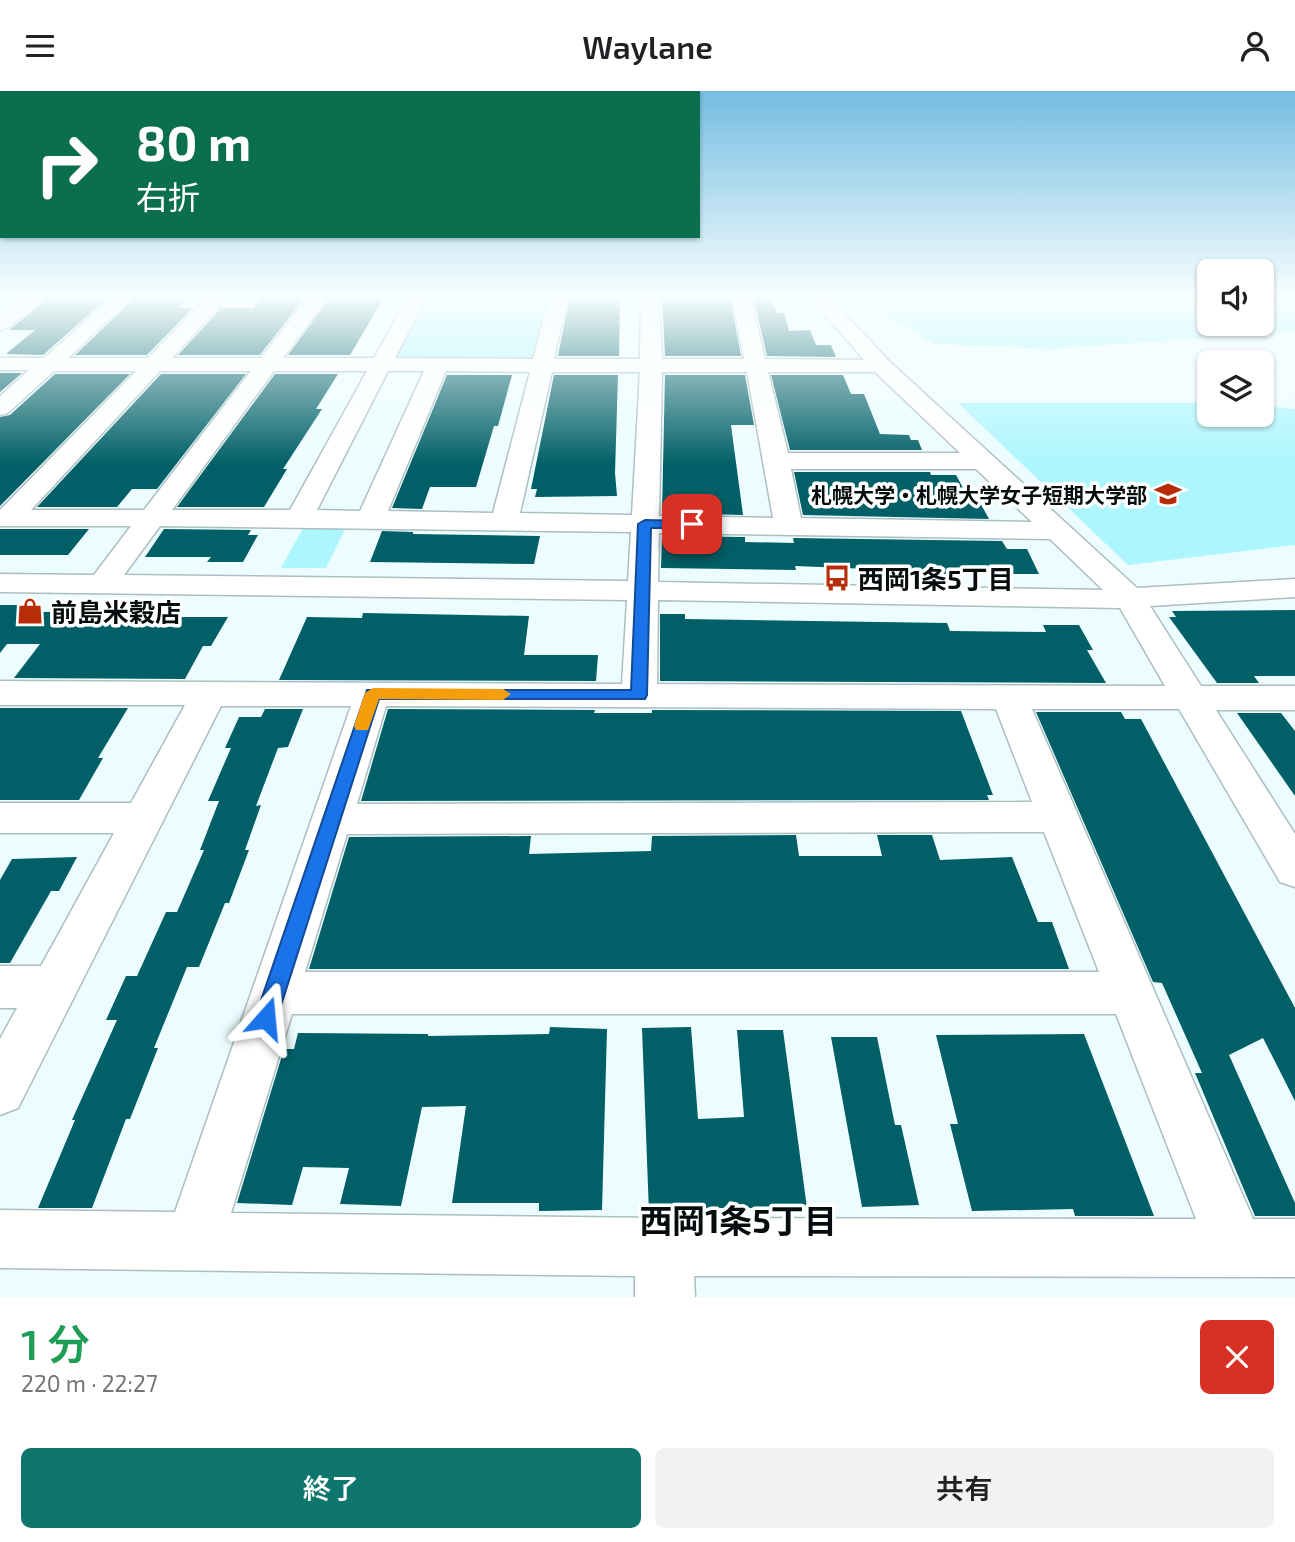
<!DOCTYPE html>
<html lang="ja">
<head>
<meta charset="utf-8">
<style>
  :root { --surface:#fff; --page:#f2f2f2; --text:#202124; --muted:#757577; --accent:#0f766e }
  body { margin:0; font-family:"Exo 2","Noto Sans JP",sans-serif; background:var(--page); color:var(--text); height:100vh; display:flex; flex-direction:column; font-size:26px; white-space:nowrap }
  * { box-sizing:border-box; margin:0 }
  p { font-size:23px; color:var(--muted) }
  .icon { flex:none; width:38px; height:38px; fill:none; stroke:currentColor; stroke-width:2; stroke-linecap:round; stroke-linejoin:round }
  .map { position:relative; height:1206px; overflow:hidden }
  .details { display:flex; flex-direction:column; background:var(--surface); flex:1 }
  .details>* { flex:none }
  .banner { position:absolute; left:0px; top:0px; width:700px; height:147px; box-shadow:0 2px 5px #0004; background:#0b6e4f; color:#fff; overflow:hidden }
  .fabs { position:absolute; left:1197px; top:168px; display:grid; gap:14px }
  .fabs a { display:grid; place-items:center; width:77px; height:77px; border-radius:10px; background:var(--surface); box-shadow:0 2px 5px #0004; font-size:35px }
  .pin { position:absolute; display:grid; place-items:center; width:60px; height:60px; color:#fff; margin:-30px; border-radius:14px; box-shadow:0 4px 10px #0006 }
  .me { position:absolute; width:77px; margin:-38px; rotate:18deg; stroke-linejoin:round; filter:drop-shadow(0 0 5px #0008) }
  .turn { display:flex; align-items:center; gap:24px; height:147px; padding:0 21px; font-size:32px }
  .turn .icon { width:91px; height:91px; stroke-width:2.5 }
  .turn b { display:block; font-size:49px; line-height:60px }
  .round { display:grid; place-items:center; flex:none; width:74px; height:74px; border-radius:10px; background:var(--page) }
  .summary { display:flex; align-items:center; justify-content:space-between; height:119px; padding:0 21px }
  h1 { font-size:42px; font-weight:600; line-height:52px; color:#1e9e55 }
  .cta { display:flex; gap:14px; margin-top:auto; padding:14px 21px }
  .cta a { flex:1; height:80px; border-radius:10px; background:var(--accent); color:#fff; font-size:28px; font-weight:600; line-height:80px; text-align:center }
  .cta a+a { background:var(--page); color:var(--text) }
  header { display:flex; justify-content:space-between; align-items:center; height:91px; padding:0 21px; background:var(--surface); font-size:32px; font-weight:600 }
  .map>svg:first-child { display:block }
  .green { fill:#adf6fe }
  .building { fill:#005f67 }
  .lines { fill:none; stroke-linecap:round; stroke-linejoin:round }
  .minor-casing { stroke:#abbec0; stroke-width:3 }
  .minor { fill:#fff; fill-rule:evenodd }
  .route { fill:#1a73e8; stroke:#114b97; stroke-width:2 }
  .slow { fill:#f59e0b }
  .labels { text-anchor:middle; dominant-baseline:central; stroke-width:7; stroke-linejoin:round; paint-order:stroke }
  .far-poi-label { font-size:21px; font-weight:bold; fill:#070d0e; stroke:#fff; text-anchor:end }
  .poi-label { font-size:26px; font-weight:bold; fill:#070d0e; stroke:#fff; text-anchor:start }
  .near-neighbourhood-label { font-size:33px; font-weight:bold; fill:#070d0e; stroke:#fff }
</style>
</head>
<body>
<header><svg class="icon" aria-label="menu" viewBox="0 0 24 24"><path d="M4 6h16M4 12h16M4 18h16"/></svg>Waylane<svg class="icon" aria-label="person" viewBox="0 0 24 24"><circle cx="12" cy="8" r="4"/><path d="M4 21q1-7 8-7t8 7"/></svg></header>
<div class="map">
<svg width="1295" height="1206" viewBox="0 0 1295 1206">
  <rect width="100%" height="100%" fill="#edfdff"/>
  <path class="green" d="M425 205H553L537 270H392Z
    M864 205H1209V233H1262V205H1295V241L1050 258 935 253 885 226Z
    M958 312H1209V324H1262V315L1295 318V454L1128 474Z
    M303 437 345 438 326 477H281Z"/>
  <path class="building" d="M51 205H110L43 264 6 263 35 239H9Z
    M137 205H190L178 217H193L147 264H75Z
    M263 205H306L260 264H178L221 217H253Z
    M331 205H385L350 264H288Z
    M570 205H620L619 265H558Z
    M662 205H730L741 265H665Z
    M753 205H770L777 222H784L789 240 810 239 816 254H831L836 266 767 265Z
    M0 282H22L0 301Z
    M55 283H130L0 415V326L10 324Z
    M161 283H246L157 398H132L117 416H37Z
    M275 283H338L316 318H322L283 378H287L264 416H177Z
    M447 284H512L498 335H494L476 396H430L422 418 392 417Z
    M554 284H618L615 382 617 405 535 406 537 398H531Z
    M665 284H745L754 334H731L743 424 662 422Z
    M771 284H843L851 303H864L880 343 909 344 911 349H918L922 359H790Z
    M794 381H930L931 384H956L969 408H978L989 428 803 424Z
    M0 438H89L68 464H0Z
    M164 438 251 439 248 444H258L243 471H207L211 466H145Z
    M382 440 413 441V443L540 445 534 473 370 471Z
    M662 445 745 446V451L794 452 793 447 1002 450 1007 458H1027L1039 483H943V481L795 475 796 479 661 477Z
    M0 514H37L32 521 169 520 165 526H228L211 555H203L185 588 14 587 40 553H7L0 562Z
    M1295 519V585H1254L1259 592H1217L1169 526H1176L1172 520Z
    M363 522 529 525 524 564H598L596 590 279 589 307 526 362 527Z
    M660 523H685V528L947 532 950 540 1046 541 1043 534H1079L1093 559H1087L1106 592 660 590Z
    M0 617H128L98 667H103L79 709H0Z
    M265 618H303L288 656 278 657 256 715 261 714 245 759H249L229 812H225L199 876H187L154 957H158L130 1028H126L92 1117H38L75 1029H72L117 929H106L126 885H137L166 821H177L204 759H200L219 710H208L231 657H225L239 626H261Z
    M388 618 595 619 594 622H652V619L961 620 993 704H987L989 709 361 710Z
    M1036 621H1121L1125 628H1141L1295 917V1010L1263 947 1229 964 1295 1112V1125H1255L1195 982H1202L1162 892 1153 891Z
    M1237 622H1281L1295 640V705Z
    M796 744 799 765H882L877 744H932L940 769 1012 766 1038 831H1052L1069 878H309L349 746 531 745 529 763 651 760 652 745Z
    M77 766 59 800H51L10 872H0V789L12 768Z
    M550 936 607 938 602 1119 539 1120V1112H452L466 1015 422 1016 401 1115 340 1113 349 1077 303 1076 292 1114 237 1112 284 958H294L298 942 428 943V945L549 943Z
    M691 936 698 1028 744 1026 737 939H783L807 1117H707V1119L649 1122 642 937Z
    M1084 943 1154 1125H1075L1073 1118 972 1120 950 1033H958L936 944Z
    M831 946H877L895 1034H901L919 1114 862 1116Z"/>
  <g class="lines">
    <g class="minor-casing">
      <path id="minor" d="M27 205H48L7 237 0 239V224Z
        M114 205H134L68 267H148L209 205H228L172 267H261L309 205H328L283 267H374L409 205H427L395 267 533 268 550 205H568L554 268H640L641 205H659L662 268H744L732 205H750L765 268 864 269 809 205H828L889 270 1137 497 1295 488V506L1150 515 1201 595H1295V619H1216L1295 743V796L1280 791 1179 618H1032L1253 1128H1295V1186L694 1185 695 1206H635V1185L0 1177V1119L175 1121 351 615H221L18 1017 0 1024V948L17 917H0V875H41L114 742H0V712H131L185 614H0V590L622 593 627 509 0 501V483L94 484 131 435H0V419L136 280H54L8 322 0 324V305L29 279H0V267H44ZM160 280H251L144 419H31ZM274 280H367L290 419H172ZM388 280H424L360 420 317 419ZM446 280 530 281 493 422 388 420ZM552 281H640L632 424 520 422ZM662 281H747L773 427 659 425ZM768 281H875L960 362H788ZM791 378H976L1032 431 801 427ZM160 435 631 441 628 490 124 484ZM659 442 1050 448 1103 499 658 491ZM658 509 1120 517 1165 595 657 593ZM386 615 996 618 1032 711 357 713ZM1044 741 1099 881H305L347 743ZM292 923H1116L1196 1128 663 1127 231 1122Z"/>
    </g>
    <use href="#minor" class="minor"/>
  </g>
  <linearGradient id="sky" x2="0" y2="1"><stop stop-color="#74bde1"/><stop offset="0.55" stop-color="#f7feff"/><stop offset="1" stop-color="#f7feff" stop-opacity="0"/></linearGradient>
  <rect width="1295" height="374" fill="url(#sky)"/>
  <path class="route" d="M645 429 692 430 699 433 692 437H651L647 604 645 608H379L277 927 274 934 266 937 258 934 255 927 367 599H631L638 433Z"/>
  <path class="slow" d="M373 597 503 598 511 603 503 609 379 608 368 639H356L354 635 365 602Z"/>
  <defs>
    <g id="university-bare" transform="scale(2.1)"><path d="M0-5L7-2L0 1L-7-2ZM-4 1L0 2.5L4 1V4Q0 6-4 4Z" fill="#b82d09" stroke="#fff" stroke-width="2.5" paint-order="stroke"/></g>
    <g id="bus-bare" transform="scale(2.1)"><path d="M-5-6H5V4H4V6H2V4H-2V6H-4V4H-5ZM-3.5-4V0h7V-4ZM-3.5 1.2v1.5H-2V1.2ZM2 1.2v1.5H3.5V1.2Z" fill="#b82d09" stroke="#fff" stroke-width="2.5" paint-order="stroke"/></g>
    <g id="shop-bare" transform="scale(2.1)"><path d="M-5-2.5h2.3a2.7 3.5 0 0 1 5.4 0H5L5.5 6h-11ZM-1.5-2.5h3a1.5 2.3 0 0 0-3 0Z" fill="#b82d09" stroke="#fff" stroke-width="2.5" paint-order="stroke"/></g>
  </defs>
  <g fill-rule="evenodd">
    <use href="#university-bare" x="1168" y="403"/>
    <use href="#bus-bare" x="837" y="487"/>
    <use href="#shop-bare" x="30" y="520"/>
  </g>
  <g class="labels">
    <g class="far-poi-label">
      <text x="1147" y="403">札幌大学・札幌大学女子短期大学部</text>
    </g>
    <g class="poi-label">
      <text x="858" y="487">西岡1条5丁目</text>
      <text x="51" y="520">前島米穀店</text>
    </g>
    <g class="near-neighbourhood-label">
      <text x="738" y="1129">西岡1条5丁目</text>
    </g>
  </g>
</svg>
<div class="fabs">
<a><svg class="icon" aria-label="sound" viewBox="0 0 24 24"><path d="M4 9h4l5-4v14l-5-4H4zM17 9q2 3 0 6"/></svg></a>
<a><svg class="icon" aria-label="layers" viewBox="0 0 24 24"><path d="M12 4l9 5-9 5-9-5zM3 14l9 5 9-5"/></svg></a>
</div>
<div class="pin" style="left:692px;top:433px;background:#d93025"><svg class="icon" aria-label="arrive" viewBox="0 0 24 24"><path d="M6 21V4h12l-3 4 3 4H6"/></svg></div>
<svg class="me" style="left:266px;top:927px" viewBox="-20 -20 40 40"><path d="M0-17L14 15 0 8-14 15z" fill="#1a73e8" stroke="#fff" stroke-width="4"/></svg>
<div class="banner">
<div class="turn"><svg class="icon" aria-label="right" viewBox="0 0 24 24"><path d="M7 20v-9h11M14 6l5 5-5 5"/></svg><div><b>80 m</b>右折</div></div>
</div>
</div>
<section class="details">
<div class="summary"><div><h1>1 分</h1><p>220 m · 22:27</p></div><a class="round" style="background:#d93025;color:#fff"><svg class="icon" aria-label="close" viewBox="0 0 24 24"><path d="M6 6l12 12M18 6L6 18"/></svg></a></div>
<div class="cta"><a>終了</a><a>共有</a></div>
</section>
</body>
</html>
